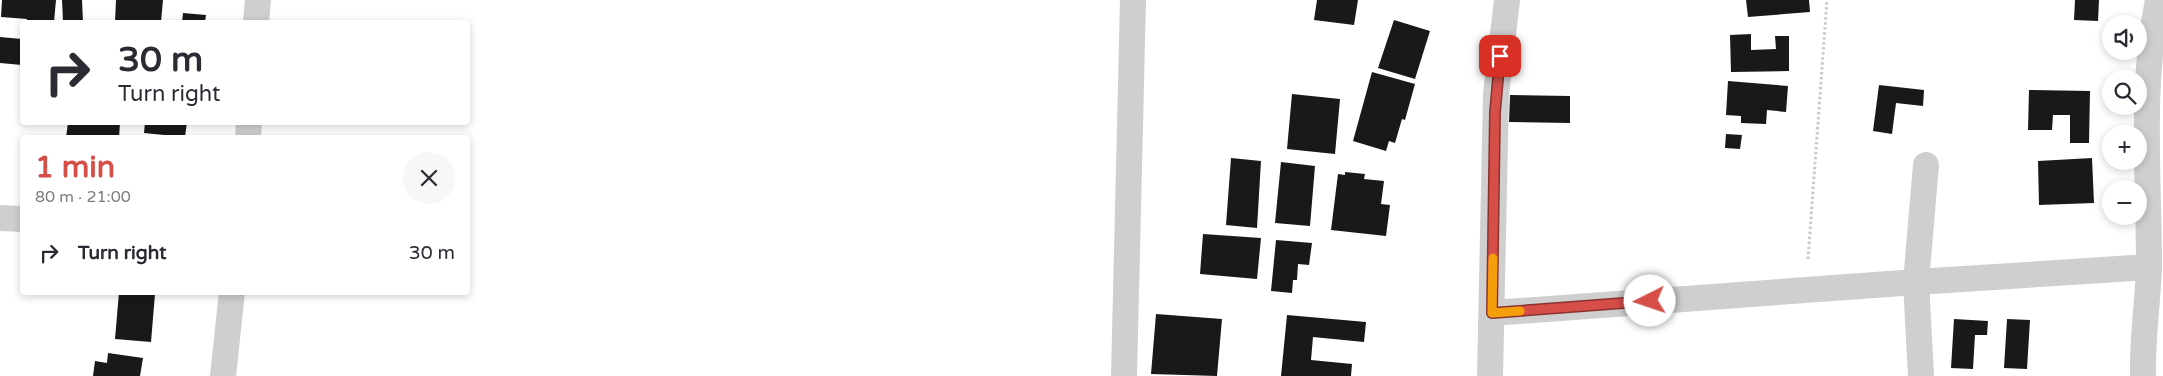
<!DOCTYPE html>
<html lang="en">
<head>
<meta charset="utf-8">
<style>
  :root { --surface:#fff; --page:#f7f7f7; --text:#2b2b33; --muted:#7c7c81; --accent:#d54e47 }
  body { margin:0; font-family:"Varela Round",sans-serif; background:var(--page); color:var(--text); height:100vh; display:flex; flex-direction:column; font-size:19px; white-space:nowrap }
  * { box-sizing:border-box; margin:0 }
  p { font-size:16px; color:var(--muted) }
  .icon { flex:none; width:28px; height:28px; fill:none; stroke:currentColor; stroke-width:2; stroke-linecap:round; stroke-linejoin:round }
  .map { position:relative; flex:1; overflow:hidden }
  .sheet { position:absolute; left:20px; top:135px; width:450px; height:160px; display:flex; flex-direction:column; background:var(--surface); border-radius:5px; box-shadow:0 2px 8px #0003 }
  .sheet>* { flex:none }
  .hud { position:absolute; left:20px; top:20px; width:450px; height:105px; border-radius:5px; box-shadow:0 2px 8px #0003; background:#fff; color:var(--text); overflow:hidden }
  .tools { position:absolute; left:2102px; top:15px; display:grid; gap:10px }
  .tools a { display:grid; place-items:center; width:45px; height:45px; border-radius:50%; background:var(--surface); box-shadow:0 2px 8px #0003; font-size:25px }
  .pin { position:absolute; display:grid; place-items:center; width:42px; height:42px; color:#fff; margin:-21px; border-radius:10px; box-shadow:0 2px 8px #0006 }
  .me { position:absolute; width:55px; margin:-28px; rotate:266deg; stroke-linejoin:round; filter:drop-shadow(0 0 4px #0008) }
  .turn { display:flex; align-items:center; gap:18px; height:105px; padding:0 15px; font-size:22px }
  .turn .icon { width:65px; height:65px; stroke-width:2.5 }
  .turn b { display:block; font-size:35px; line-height:42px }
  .round { display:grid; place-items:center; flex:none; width:52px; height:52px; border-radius:26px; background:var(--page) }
  .headline { display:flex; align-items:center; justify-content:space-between; height:85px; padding:0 15px }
  h1 { font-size:30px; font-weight:700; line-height:38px; color:var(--accent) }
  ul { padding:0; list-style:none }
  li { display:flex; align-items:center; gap:15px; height:65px; padding:0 15px }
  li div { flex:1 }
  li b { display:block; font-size:19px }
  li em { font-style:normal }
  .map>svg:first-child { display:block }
  .building { fill:#191919 }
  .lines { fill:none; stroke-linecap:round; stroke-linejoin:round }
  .path { stroke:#c9c9c9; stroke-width:3; stroke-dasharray:2.5 2.5; stroke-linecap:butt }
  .street { stroke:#cfcfcf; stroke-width:26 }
  .route-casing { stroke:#8a332e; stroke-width:12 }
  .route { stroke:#d54e47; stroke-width:9 }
  .slow { stroke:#f59e0b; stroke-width:9 }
</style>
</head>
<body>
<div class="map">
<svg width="2163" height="376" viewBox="0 0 2163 376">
  <rect width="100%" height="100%" fill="#fff"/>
  <path class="building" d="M2 0H56L54 22H27V19L1 17Z
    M62 0H82L83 22H63Z
    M116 0H163L161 22H115Z
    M1317 0H1358L1354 25 1314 20Z
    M1746 0H1809L1810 12 1748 17Z
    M2075 0H2099L2098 21 2074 20Z
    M183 13 206 15 205 22H182Z
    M1394 20 1430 31 1415 79 1378 68Z
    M1751 34V50L1776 49 1775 36H1789V71L1731 72 1730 35Z
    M0 37 22 39V65L0 63Z
    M1372 72 1415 84 1405 120 1402 119 1395 143 1389 141 1386 151 1353 141Z
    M1728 81 1788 86 1786 112 1767 110 1766 124 1741 123V116L1726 115Z
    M1879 85 1924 90 1923 106 1896 103 1892 134 1873 131Z
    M2029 90 2090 91 2089 143H2070V115H2053L2052 130H2028Z
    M1292 94 1340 99 1335 154 1287 149Z
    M1510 95 1570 96V123L1509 122Z
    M68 122H120L119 138H66Z
    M145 122H187L185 137 144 133Z
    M1726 134 1742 135 1740 149 1725 148Z
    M1231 158 1261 161 1257 228 1226 225Z
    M2092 158 2094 203 2039 205 2038 161Z
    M1281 162 1315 166 1310 226 1275 223Z
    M1345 172 1365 174 1364 179 1384 181 1381 204 1390 205 1386 236 1331 230 1338 174 1345 175Z
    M1203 234 1261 238 1257 279 1200 274Z
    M1276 240 1312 243 1309 265 1298 264 1297 280H1293L1292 293 1271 291Z
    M119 292 155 294 151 342 115 339Z
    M1156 314 1222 319 1217 376 1151 374Z
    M1287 315 1366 322 1364 342 1313 337 1311 360 1352 364 1351 376H1281Z
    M1954 319 1988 321 1987 335H1975L1973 369 1951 368Z
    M2007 319 2030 320 2027 369 2004 368Z
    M108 353 143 358 140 376H93L95 361 107 363Z"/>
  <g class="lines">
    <path class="path" d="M1808 259 1827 0"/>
    <path class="street" d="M256 22 258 0
      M248 138 249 122
      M0 218 22 219
      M1492 313 1916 282 2149 267
      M223 376 232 292
      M1124 376 1133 0
      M1490 376 1496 94 1507 0
      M1921 376 1916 282 1926 165
      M2143 376C2142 339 2148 302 2149 266 2149 177 2140 88 2158 0"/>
  </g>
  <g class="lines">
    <g class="route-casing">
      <path id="route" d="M1500 56 1495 112 1492 313 1650 301"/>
    </g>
    <use href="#route" class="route"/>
    <path class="slow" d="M1493 258 1492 313 1520 311"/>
  </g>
</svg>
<div class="tools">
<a><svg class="icon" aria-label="sound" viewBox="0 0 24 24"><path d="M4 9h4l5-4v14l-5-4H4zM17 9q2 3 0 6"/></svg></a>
<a><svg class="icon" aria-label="search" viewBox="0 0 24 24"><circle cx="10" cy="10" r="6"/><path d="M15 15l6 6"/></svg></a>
<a>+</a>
<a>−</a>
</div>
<div class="pin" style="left:1500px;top:56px;background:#d93025"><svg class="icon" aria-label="arrive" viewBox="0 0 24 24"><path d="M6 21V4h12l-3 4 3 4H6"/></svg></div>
<svg class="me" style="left:1650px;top:301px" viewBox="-20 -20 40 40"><circle r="19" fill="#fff"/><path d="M0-13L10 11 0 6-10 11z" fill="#d54e47"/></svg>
<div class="hud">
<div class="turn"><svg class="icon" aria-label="right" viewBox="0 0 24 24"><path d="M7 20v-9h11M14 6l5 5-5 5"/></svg><div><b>30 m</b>Turn right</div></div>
</div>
<section class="sheet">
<div class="headline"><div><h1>1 min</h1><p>80 m · 21:00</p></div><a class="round"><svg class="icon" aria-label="close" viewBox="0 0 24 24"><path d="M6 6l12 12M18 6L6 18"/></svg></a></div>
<ul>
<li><svg class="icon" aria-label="right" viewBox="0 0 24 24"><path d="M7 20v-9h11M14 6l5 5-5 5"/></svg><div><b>Turn right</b></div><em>30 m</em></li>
</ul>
</section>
</div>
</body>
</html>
